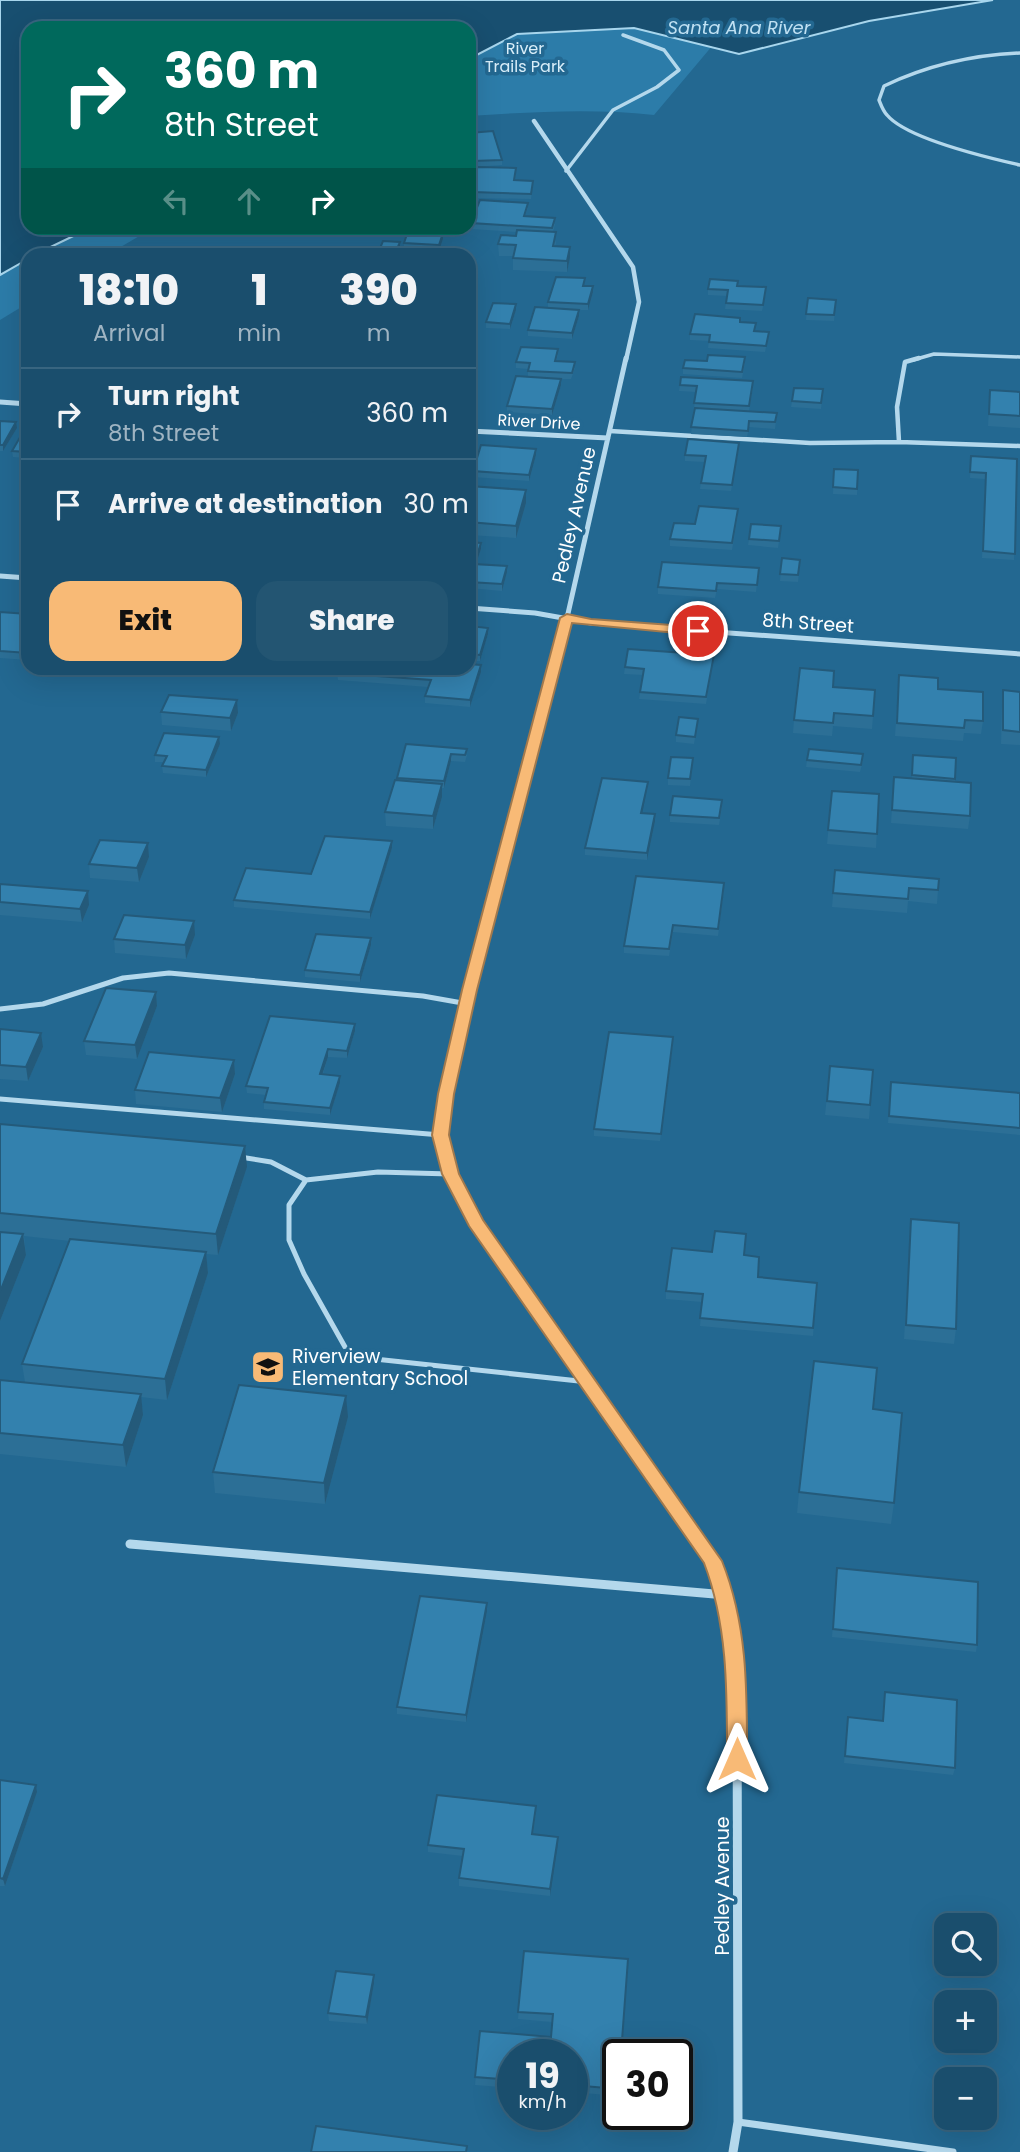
<!DOCTYPE html>
<html lang="en">
<head>
<meta charset="utf-8">
<style>
  :root { --surface:#1a4e6d; --page:#235572; --text:#f1f3f6; --muted:#9fb4c2; --line:#386580; --accent:#f8ba76 }
  body { margin:0; font-family:Poppins,sans-serif; background:var(--page); color:var(--text); height:100vh; display:flex; flex-direction:column; font-size:26px; white-space:nowrap }
  * { box-sizing:border-box; margin:0 }
  p { font-size:23px; color:var(--muted) }
  .icon { flex:none; width:38px; height:38px; fill:none; stroke:currentColor; stroke-width:2; stroke-linecap:round; stroke-linejoin:round }
  .map { position:relative; flex:1; overflow:hidden }
  .details { position:absolute; left:21px; top:248px; width:455px; height:427px; display:flex; flex-direction:column; background:var(--surface); border-radius:21px; box-shadow:0 7px 28px #0002,0 0 0 2px var(--line) }
  .details>* { flex:none }
  .hud { position:absolute; left:21px; top:21px; width:455px; height:214px; border-radius:21px; box-shadow:0 7px 28px #0002,0 0 0 2px var(--line); background:#00695c; color:#fff; overflow:hidden }
  .controls { position:absolute; left:934px; top:1913px; display:grid; gap:14px }
  .controls a { display:grid; place-items:center; width:63px; height:63px; border-radius:14px; background:var(--surface); box-shadow:0 7px 28px #0002,0 0 0 2px var(--line); font-size:35px }
  .speed { position:absolute; left:497px; top:2039px; display:flex; gap:14px; font-size:35px; font-weight:700; text-align:center }
  .speed>* { display:grid; place-content:center; width:91px; height:91px; border-radius:50%; background:var(--surface); box-shadow:0 7px 28px #0002,0 0 0 2px var(--line); line-height:1 }
  .speed small { font-size:18px; font-weight:400 }
  .speed .limit { border:4px solid #111; border-radius:10px; background:#fff; color:#111 }
  .pin { position:absolute; display:grid; place-items:center; width:60px; height:60px; color:#fff; margin:-30px; border:4px solid #fff; border-radius:50%; box-shadow:0 2px 7px #0007 }
  .me { position:absolute; width:77px; margin:-38px; rotate:0deg; stroke-linejoin:round; filter:drop-shadow(0 0 5px #0008) }
  .turn { display:flex; align-items:center; gap:24px; height:147px; padding:0 28px; font-size:32px }
  .turn .icon { width:91px; height:91px; stroke-width:2.5 }
  .turn b { display:block; font-size:49px; line-height:60px }
  .lanes { display:flex; align-items:center; height:66px; padding:0 28px; background:#0003; justify-content:center; gap:35px; direction:ltr }
  .lanes .off { opacity:.35 }
  .eta { display:flex; justify-content:space-evenly; align-items:center; height:119px; text-align:center }
  .eta b { font-size:42px; font-weight:800; line-height:49px }
  .primary-button { display:flex; gap:14px; margin-top:auto; padding:14px 28px }
  .primary-button a { flex:1; height:80px; border-radius:21px; background:var(--accent); color:#111; font-size:28px; font-weight:800; line-height:80px; text-align:center }
  .primary-button a+a { background:var(--page); color:var(--text) }
  ul { padding:0; list-style:none }
  li { display:flex; align-items:center; gap:21px; height:91px; padding:0 28px; border-top:2px solid var(--line) }
  li div { flex:1 }
  li b { display:block; font-size:26px }
  li em { font-style:normal }
  .map>svg:first-child { display:block }
  .green { fill:#2c7ca9 }
  .water { fill:#184f70; stroke:#a8d6ed; stroke-width:2 }
  .lines { fill:none; stroke-linecap:round; stroke-linejoin:round }
  .service-far3 { stroke:#b4d8ec; stroke-width:3.5 }
  .service-far2 { stroke:#b4d8ec; stroke-width:4.5 }
  .service-far1 { stroke:#b4d8ec; stroke-width:5 }
  .service { stroke:#b4d8ec; stroke-width:7 }
  .minor-far3 { stroke:#b4d8ec; stroke-width:4.5 }
  .minor-far2 { stroke:#b4d8ec; stroke-width:5 }
  .minor-far1 { stroke:#b4d8ec; stroke-width:7 }
  .minor { stroke:#b4d8ec; stroke-width:9 }
  .wall { fill:#2c6f96 }
  .shaded-wall { fill:#245a7a }
  .building { fill:#3381ae; stroke:#245a7a; stroke-width:2 }
  .route { fill:#f8ba76; stroke:#a1794d; stroke-width:2 }
  .labels { text-anchor:middle; dominant-baseline:central; stroke-width:7; stroke-linejoin:round; paint-order:stroke }
  .far-park-label { font-size:16px; fill:#d9eef9; stroke:#236891 }
  .far-street-label { font-size:16px; fill:#fff; stroke:#236891 }
  .far-water-label { font-size:18px; font-style:italic; fill:#c0e1f3; stroke:#236891 }
  .street-label { font-size:19px; fill:#fff; stroke:#236891 }
  .poi-label { font-size:19px; fill:#fff; stroke:#236891; text-anchor:start }
</style>
</head>
<body>
<div class="map">
<svg width="1020" height="2152" viewBox="0 0 1020 2152">
  <rect width="100%" height="100%" fill="#236891"/>
  <path class="green" d="M254 0 745 7 654 115C592 108 531 112 469 116V28H28V228H153L107 255 28 256V303L0 320V8Z"/>
  <path class="water" d="M0 0H993L869 21 739 54 634 28 517 34 469 59V28H28V228H90L34 255 28 256V259L0 275Z"/>
  <g class="lines">
    <path class="service-far3" d="M1020 53C971 55 928 65 884 86L879 100C881 105 883 111 887 115 907 139 989 158 1020 165
      M566 171 613 110 657 87 679 70 664 50 623 35
      M913 360 934 354 1020 357"/>
    <path class="service-far2" d="M610 431 810 443 899 442 1020 446
      M899 442 897 407 905 362 919 358"/>
    <path class="service-far1" d="M0 1009 43 1004 123 978 169 973 423 996 468 1004
      M0 1099 441 1135
      M240 1157 271 1162 306 1180
      M450 1174 378 1172 306 1180 289 1205V1240L304 1274 345 1347 356 1357 588 1382"/>
    <path class="service" d="M738 2122 953 2152"/>
    <path class="minor-far3" d="M534 121 633 267 639 302 626 360"/>
    <path class="minor-far2" d="M0 402 28 404
      M469 431 608 438
      M0 576 28 578
      M469 608 535 613 591 623 1020 654
      M515 818 567 618 626 358"/>
    <path class="minor-far1" d="M515 817 470 990 446 1094 441 1135 450 1174 475 1222 603 1404"/>
    <path class="minor" d="M602 1403 713 1561 726 1595 737 1675 738 2122 733 2152
      M130 1544 726 1595"/>
  </g>
  <path class="wall" d="M469 133 502 160V165L472 167 469 156Z
    M516 174 515 180 533 181 531 199 473 198V192Z
    M528 208 525 216 555 224 553 232 556 243 555 246 570 247V258L567 272 513 270V256H499L498 244 516 236 517 232 471 229V223Z
    M443 239 439 251 404 249V243Z
    M400 242V247L397 256H378V253Z
    M738 281V286L766 293 762 311 725 309 727 296 708 295V289Z
    M585 286H593V292L588 310H579V316L572 339 528 336V330L548 308V302Z
    M808 298 836 300 834 321 806 320Z
    M516 310 510 329 486 328V322Z
    M740 322 755 331 769 332 765 352 708 348 709 341 690 340V334Z
    M558 355 556 361 575 368 571 379H561V385L552 415 507 412V406L528 376V369L516 368V362Z
    M745 363 742 378 683 374V368Z
    M680 385 753 388 749 411 777 413 775 429 749 427 747 437 691 434 696 392 679 391Z
    M794 388 823 389 821 409 791 407Z
    M990 390 1020 392V428L988 426Z
    M0 421 17 428 3 451H0Z
    M28 427V458L13 457 12 451Z
    M536 449V455L529 481 473 477V471Z
    M739 449 731 491 700 489 704 462 685 461V455Z
    M971 456 1017 459 1014 560 982 558 985 479 970 478Z
    M834 469 858 470 857 495 833 494Z
    M469 486 526 503 516 538 469 535Z
    M738 515 732 550 670 546V539L695 524Z
    M781 526 778 548 748 545 749 539Z
    M469 542 481 549 476 564 507 572 502 591 469 588Z
    M782 558 800 560 798 582 780 581Z
    M759 568 756 592 717 589 715 598 658 594V587Z
    M0 612 28 614V660L0 658Z
    M469 626 488 628V634L480 661H469Z
    M714 655 706 704 639 699 643 675 624 674 625 667Z
    M481 672 470 707 425 703V696L428 687 338 680 337 673Z
    M899 675 938 689 983 721 981 734 964 733 963 741 895 736Z
    M833 687 875 690 872 729 833 726 832 736 793 733 794 720Z
    M1003 690 1020 692V745L1001 744 1002 704Z
    M161 712 238 713 231 731 162 725Z
    M697 725 694 744 676 742V735Z
    M220 744 206 777 163 773 162 766 164 762H155V755Z
    M406 744 467 755 465 762 451 761 444 788H442V797L433 829 386 826 385 812 397 781Z
    M913 755 956 758 955 781 970 816 968 829 891 823 894 777 912 778Z
    M693 758 690 786 668 785V778Z
    M807 760 863 761 860 772 806 767Z
    M647 788 642 813 655 821 647 860 585 855V848Z
    M832 791 879 794 876 848 827 844Z
    M722 807 719 825 670 822V815Z
    M392 841V848L370 919 234 907V900L311 874Z
    M148 843 149 857 139 882 90 878 89 864Z
    M835 870 938 890 937 904 908 901 907 913 832 907Z
    M0 884 89 905 82 922 0 915Z
    M724 890 718 936 673 932 669 956 624 953V946Z
    M195 935 186 959 115 953 114 939Z
    M371 938V945L360 982 305 977V970Z
    M156 992 157 1006 137 1059 86 1055 84 1041Z
    M0 1029 43 1047 28 1081 0 1079Z
    M355 1031 347 1058 328 1057 323 1074 340 1076V1083L330 1115 264 1109V1102L266 1095 247 1093 246 1086Z
    M673 1044 660 1141 594 1136V1129Z
    M234 1060 235 1074 222 1112 136 1104 135 1090Z
    M830 1066 873 1070 869 1119 825 1115Z
    M891 1082 1020 1093V1135L888 1123Z
    M0 1124 247 1167 218 1255 206 1254 208 1273 167 1400 141 1397 143 1415 126 1467 0 1454V1380L25 1382 22 1364 70 1241 24 1236 26 1255 0 1321Z
    M911 1219 956 1329 954 1344 904 1339Z
    M744 1255 758 1277 817 1283 813 1336 700 1326 702 1302 666 1299V1291Z
    M873 1409 894 1503 891 1524 797 1513 799 1492Z
    M348 1417 325 1504 215 1493 213 1472Z
    M837 1568 977 1645 976 1652 832 1637Z
    M487 1603V1611L466 1722 397 1714V1707Z
    M885 1692 955 1768 953 1775 844 1763 848 1717 883 1721Z
    M0 1780 37 1792 5 1886H0Z
    M536 1814 533 1834 558 1844 550 1896 459 1886V1878L463 1856 428 1852V1845Z
    M524 1951 628 1959 621 2054H618V2096L572 2092V2054H513V2088L475 2085 480 2031 551 2037 552 2022 518 2019Z
    M374 1975V1983L367 2024 329 2021 328 2013Z"/>
  <path class="shaded-wall" d="M443 233V239L439 251V245Z
    M400 242V247L397 256H395Z
    M570 247V258L567 272V261Z
    M593 286V292L588 310V304Z
    M516 304V310L510 329V324Z
    M579 310V316L572 339V333Z
    M561 379V385L552 415V409Z
    M16 422 17 428 3 451V445Z
    M536 449V455L529 481V475Z
    M526 490V503L516 538V526Z
    M481 543V549L474 570V564Z
    M507 566V572L502 591V584Z
    M488 628V634L480 661V655Z
    M481 665V672L470 707V700Z
    M237 700 238 713 231 731 230 718Z
    M219 737 220 744 206 777V770Z
    M451 754V761L444 788V781Z
    M648 782 647 788 641 820V813Z
    M442 784V797L433 829V816Z
    M655 814V821L647 860V853Z
    M392 841V848L370 919V912Z
    M148 843 149 857 139 882 137 868Z
    M88 891 89 905 82 922 80 909Z
    M194 921 195 935 186 959 185 945Z
    M371 938V945L360 982V975Z
    M156 992 157 1006 137 1059 135 1045Z
    M355 1024V1031L347 1058V1051Z
    M41 1033 43 1047 28 1081 26 1067Z
    M328 1049V1057L320 1081V1074Z
    M234 1060 235 1074 222 1112 220 1098Z
    M340 1076V1083L330 1115V1108Z
    M245 1146 247 1167 218 1255 216 1234Z
    M23 1234 26 1255 0 1321V1292Z
    M206 1252 208 1273 167 1400 165 1379Z
    M141 1394 143 1415 126 1467 123 1445Z
    M346 1396 348 1417 325 1504 324 1483Z
    M487 1603V1611L466 1722V1715Z
    M36 1785 37 1792 5 1886 3 1879Z
    M558 1837V1844L550 1896V1889Z
    M374 1975V1983L367 2024 366 2017Z"/>
  <path class="building" d="M493 131 502 160 472 161 469 151V133Z
    M477 167 516 168 514 180 533 181 531 194 473 192Z
    M480 200 528 203 524 216 555 218 552 228 471 223Z
    M517 230 556 232 553 246 570 247 567 261 513 258 516 245 498 244 501 235 516 236Z
    M408 231 443 233 439 245 404 243Z
    M383 241 400 242 395 254 378 253Z
    M172 252 201 254 200 256H170Z
    M556 277 585 278 583 286H593L588 304 548 302Z
    M710 279 738 281 737 286 766 287 763 305 726 303 728 290 708 289Z
    M808 298 836 300 834 315 806 314Z
    M493 303 516 304 510 324 486 322Z
    M535 307 579 310 572 333 528 330Z
    M695 314 740 318V322L756 323 754 331 769 332 766 346 709 342 710 335 690 334Z
    M521 347 558 349 555 361 575 362 572 373 528 371 530 363 516 362Z
    M708 355 745 357 742 372 683 368 685 360 707 361Z
    M516 376 561 379 552 409 507 406Z
    M681 377 753 381 749 406 694 403 697 386 680 385Z
    M794 388 823 389 821 403 792 401Z
    M990 390 1020 392V416L989 414Z
    M695 408 777 413 775 422 749 421 748 431 691 427Z
    M0 421 16 422 3 445H0Z
    M26 427H28V452L12 451Z
    M688 439 739 443 732 485 701 483 706 456 685 455Z
    M481 445 536 449 529 475 473 471Z
    M971 456 1017 459 1015 554 983 551 986 473 970 472Z
    M834 469 858 470 857 489 833 487Z
    M469 486 526 490 516 526 469 522Z
    M699 506 738 509 732 543 670 539 674 523 695 524Z
    M751 524 781 526 779 541 749 539Z
    M469 542 481 543 474 564 507 566 502 584 469 582Z
    M782 558 800 560 798 575 780 574Z
    M662 562 759 568 757 585 717 583 716 591 658 587Z
    M0 612 28 614V653L0 651Z
    M469 626 488 628 480 655 469 654Z
    M628 649 714 655 706 697 640 692 644 669 625 667Z
    M469 664 481 665 470 700 425 696 431 680 337 673 339 668H469Z
    M800 668 834 671 833 687 875 690 873 716 834 713 833 723 794 720Z
    M899 675 938 678V689L983 692V721L965 720 964 728 897 723Z
    M1003 690 1020 692V732L1003 730Z
    M169 695 237 700 230 718 161 712Z
    M679 717 698 719 695 737 676 735Z
    M164 733 219 737 206 770 162 766 167 756 155 755Z
    M406 744 467 749 465 755 451 754 444 781 397 778Z
    M809 749 863 754 861 765 807 760Z
    M913 755 956 758 955 779 912 775Z
    M671 757 693 758 690 779 668 778Z
    M894 777 971 783 970 816 892 810Z
    M602 778 648 782 641 813 655 814 647 853 585 848Z
    M395 780 442 784 433 816 385 812Z
    M832 791 879 794 877 834 828 830Z
    M673 796 722 800 719 818 670 815Z
    M325 836 392 841 370 912 234 900 246 868 311 874Z
    M100 840 148 843 137 868 89 864Z
    M835 870 939 879 938 890 909 888 908 899 833 893Z
    M636 876 724 883 718 929 673 925 669 949 624 946Z
    M0 884 88 891 80 909 0 902Z
    M124 915 194 921 185 945 114 939Z
    M316 934 371 938 360 975 305 970Z
    M106 988 156 992 135 1045 84 1041Z
    M270 1016 355 1024 347 1051 328 1049 320 1074 340 1076 330 1108 264 1102 268 1088 246 1086Z
    M0 1029 41 1033 26 1067 0 1065Z
    M609 1032 673 1037 661 1134 594 1129Z
    M149 1052 234 1060 220 1098 135 1090Z
    M830 1066 873 1070 870 1105 827 1101Z
    M891 1082 1020 1093V1128L889 1116Z
    M0 1124 245 1146 216 1234 0 1213Z
    M911 1219 959 1223 956 1329 906 1325Z
    M715 1231 746 1234 744 1255 759 1257 758 1277 817 1283 813 1328 700 1318 703 1294 666 1291 672 1248 712 1252Z
    M0 1232 23 1234 0 1292Z
    M70 1239 206 1252 165 1379 22 1364Z
    M814 1361 877 1368 873 1409 902 1413 894 1503 799 1492Z
    M0 1380 141 1394 123 1445 0 1433Z
    M239 1385 346 1396 324 1483 213 1472Z
    M837 1568 978 1582 977 1645 833 1629Z
    M420 1596 487 1603 466 1715 397 1707Z
    M885 1692 957 1700 955 1768 845 1756 848 1717 883 1721Z
    M0 1780 36 1785 3 1879 0 1878Z
    M437 1795 536 1806 532 1834 558 1837 550 1889 459 1878 464 1849 428 1845Z
    M524 1951 628 1959 621 2054H618V2089L572 2085V2054H513V2080L475 2077 480 2031 551 2037 553 2014 518 2012Z
    M336 1971 374 1975 366 2017 328 2013Z
    M316 2126 467 2146 466 2152H311Z"/>
  <path class="route" d="M567 614 591 619 698 627 704 631 698 635 572 623 477 990 454 1094 449 1135 459 1174 483 1220 722 1561C748 1626 747 1691 747 1759L744 1765 737 1768 730 1765 727 1759C727 1693 728 1626 704 1563L469 1226 442 1174 432 1135 438 1094 462 990 560 618Z"/>
  <defs>
    <g id="school-square" transform="scale(1.75)"><rect x="-9" y="-9" width="18" height="18" rx="4" fill="#f8ba76" stroke="#236891"/><path d="M0-5L7-2L0 1L-7-2ZM-4 1L0 2.5L4 1V4Q0 6-4 4Z" fill="#111"/></g>
  </defs>
  <g fill-rule="evenodd">
    <use href="#school-square" x="268" y="1367"/>
  </g>
  <g class="labels">
    <g class="far-park-label">
      <text x="525" y="48">River<tspan x="525" dy="18">Trails Park</tspan></text>
    </g>
    <g class="far-street-label">
      <text transform="translate(539 422) rotate(3)">River Drive</text>
    </g>
    <g class="far-water-label">
      <text x="739" y="27">Santa Ana River</text>
    </g>
    <g class="street-label">
      <text transform="translate(574 515) rotate(-77)">Pedley Avenue</text>
      <text transform="translate(808 623) rotate(4)">8th Street</text>
      <text transform="translate(722 1886) rotate(-90)">Pedley Avenue</text>
    </g>
    <g class="poi-label">
      <text x="292" y="1356">Riverview<tspan x="292" dy="22">Elementary School</tspan></text>
    </g>
  </g>
</svg>
<div class="controls">
<a><svg class="icon" aria-label="search" viewBox="0 0 24 24"><circle cx="10" cy="10" r="6"/><path d="M15 15l6 6"/></svg></a>
<a>+</a>
<a>−</a>
</div>
<div class="speed"><div>19<small>km/h</small></div><div class="limit">30</div></div>
<div class="pin" style="left:698px;top:631px;background:#d93025"><svg class="icon" aria-label="arrive" viewBox="0 0 24 24"><path d="M6 21V4h12l-3 4 3 4H6"/></svg></div>
<svg class="me" style="left:737px;top:1759px" viewBox="-20 -20 40 40"><path d="M0-17L14 15 0 8-14 15z" fill="#f8ba76" stroke="#fff" stroke-width="4"/></svg>
<div class="hud">
<div class="turn"><svg class="icon" aria-label="right" viewBox="0 0 24 24"><path d="M7 20v-9h11M14 6l5 5-5 5"/></svg><div><b>360 m</b>8th Street</div></div>
<div class="lanes"><svg class="icon off" aria-label="left" viewBox="0 0 24 24"><path d="M17 20v-9H6M10 6l-5 5 5 5"/></svg><svg class="icon off" aria-label="ahead" viewBox="0 0 24 24"><path d="M12 20V5M6 11l6-6 6 6"/></svg><svg class="icon" aria-label="right" viewBox="0 0 24 24"><path d="M7 20v-9h11M14 6l5 5-5 5"/></svg></div>
</div>
<section class="details">
<div class="eta">
<div><b>18:10</b><p>Arrival</p></div>
<div><b>1</b><p>min</p></div>
<div><b>390</b><p>m</p></div>
</div>
<ul>
<li><svg class="icon" aria-label="right" viewBox="0 0 24 24"><path d="M7 20v-9h11M14 6l5 5-5 5"/></svg><div><b>Turn right</b><p>8th Street</p></div><em>360 m</em></li>
<li><svg class="icon" aria-label="arrive" viewBox="0 0 24 24"><path d="M6 21V4h12l-3 4 3 4H6"/></svg><div><b>Arrive at destination</b></div><em>30 m</em></li>
</ul>
<div class="primary-button"><a>Exit</a><a>Share</a></div>
</section>
</div>
</body>
</html>
